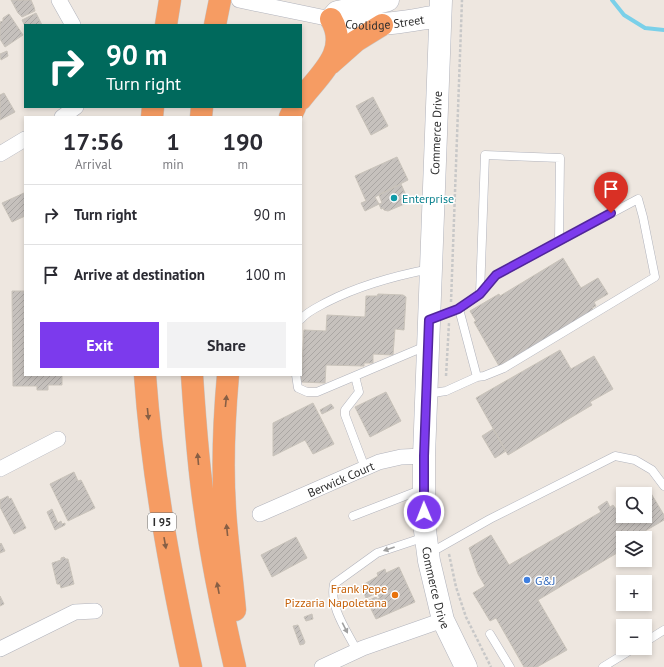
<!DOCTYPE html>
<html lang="en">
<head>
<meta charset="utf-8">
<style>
  :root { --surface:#fff; --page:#f2f2f3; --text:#2b2b33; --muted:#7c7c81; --line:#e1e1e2; --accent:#7c3aed }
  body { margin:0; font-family:"PT Sans",sans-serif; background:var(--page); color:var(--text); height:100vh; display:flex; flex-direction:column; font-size:15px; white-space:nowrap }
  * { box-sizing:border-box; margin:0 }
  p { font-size:13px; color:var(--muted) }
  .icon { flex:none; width:22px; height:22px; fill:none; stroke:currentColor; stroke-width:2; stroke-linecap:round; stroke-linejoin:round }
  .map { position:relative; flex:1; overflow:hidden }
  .side { position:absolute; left:24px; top:116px; width:278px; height:260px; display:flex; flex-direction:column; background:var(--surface); border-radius:0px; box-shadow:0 2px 6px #0003 }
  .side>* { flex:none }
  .top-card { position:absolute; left:24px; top:24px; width:278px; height:84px; border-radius:0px; box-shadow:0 2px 6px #0003; background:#00695c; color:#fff; overflow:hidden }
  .controls { position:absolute; left:616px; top:487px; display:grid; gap:8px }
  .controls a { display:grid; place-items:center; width:36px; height:36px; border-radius:0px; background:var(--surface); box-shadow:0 2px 6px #0003; font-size:20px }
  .pin { position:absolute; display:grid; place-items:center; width:34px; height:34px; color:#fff; margin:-41px -17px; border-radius:50% 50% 50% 0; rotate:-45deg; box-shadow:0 0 4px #0007 }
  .pin .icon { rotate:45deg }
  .me { position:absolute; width:44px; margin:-22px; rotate:359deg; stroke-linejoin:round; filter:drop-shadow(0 0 3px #0008) }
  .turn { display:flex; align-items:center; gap:14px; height:84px; padding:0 16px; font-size:18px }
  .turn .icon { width:52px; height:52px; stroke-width:2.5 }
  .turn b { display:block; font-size:28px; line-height:34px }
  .eta { display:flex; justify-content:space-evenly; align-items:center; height:68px; text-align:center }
  .eta b { font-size:24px; font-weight:700; line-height:28px }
  .cta { display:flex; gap:8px; margin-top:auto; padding:8px 16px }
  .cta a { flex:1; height:46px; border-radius:0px; background:var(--accent); color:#fff; font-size:16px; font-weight:700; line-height:46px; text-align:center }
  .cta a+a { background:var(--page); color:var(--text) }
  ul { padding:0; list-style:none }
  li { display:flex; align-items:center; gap:12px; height:60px; padding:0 16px; border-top:1px solid var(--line) }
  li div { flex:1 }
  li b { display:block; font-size:15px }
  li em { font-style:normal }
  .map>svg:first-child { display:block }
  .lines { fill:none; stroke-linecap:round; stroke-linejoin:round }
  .stream { stroke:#7ad0e9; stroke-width:4 }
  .building { fill:url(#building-hatch); stroke:#c9c3ba }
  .service-casing { stroke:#b1b3bc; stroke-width:9 }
  .minor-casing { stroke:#b1b3bc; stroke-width:16 }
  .secondary-casing { stroke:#b1b3bc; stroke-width:23 }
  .motorway-casing { stroke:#c8c8c8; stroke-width:23 }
  .path { stroke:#c8c8c8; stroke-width:2.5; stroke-dasharray:3 2; stroke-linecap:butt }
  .service { stroke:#fff; stroke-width:8 }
  .minor { stroke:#fff; stroke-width:15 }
  .secondary { stroke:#fff; stroke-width:22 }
  .motorway { stroke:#f69c63; stroke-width:22 }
  .oneway { fill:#875f45 }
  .oneway2 { fill:#a0a0a0 }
  .route-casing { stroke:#51269a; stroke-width:10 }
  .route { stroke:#7c3aed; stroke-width:7 }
  .culture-dot { fill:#0f9aa8; stroke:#fff; stroke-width:1.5 }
  .shop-dot { fill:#3f7fe0; stroke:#fff; stroke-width:1.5 }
  .food-dot { fill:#e8710a; stroke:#fff; stroke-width:1.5 }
  .labels { text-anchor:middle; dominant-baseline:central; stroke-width:3; stroke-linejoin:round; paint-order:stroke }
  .shield { fill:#fff; stroke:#6c6c6c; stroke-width:1 }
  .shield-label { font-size:11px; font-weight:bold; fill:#2d2d2d }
  .street-label { font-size:12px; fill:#2d2d2d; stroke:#fff }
  .culture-label { font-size:12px; fill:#0d838f; stroke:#fff; text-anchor:start }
  .shop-label { font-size:12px; fill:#366cbe; stroke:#fff; text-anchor:start }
  .food-label { font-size:12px; fill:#c56008; stroke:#fff; text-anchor:end }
</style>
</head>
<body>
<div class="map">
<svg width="664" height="667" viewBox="0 0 664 667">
  <defs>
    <pattern id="building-hatch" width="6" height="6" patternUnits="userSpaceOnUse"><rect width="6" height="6" fill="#c6c1bd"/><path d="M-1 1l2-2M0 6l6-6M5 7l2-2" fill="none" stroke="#aaa6a3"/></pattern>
  </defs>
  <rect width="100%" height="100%" fill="#eee7e0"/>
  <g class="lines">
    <path class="stream" d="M612 0 624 15 645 28 664 30"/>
  </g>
  <path class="building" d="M11 0H31L34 7 35 11 22 17 18 13Z
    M36 13 42 25H25V26L22 20Z
    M9 14 23 35 5 47 0 39V22L3 21V18Z
    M7 51 8 56 1 60 0 54Z
    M4 93 15 112 0 120V95Z
    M373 97 388 126 371 135 356 106Z
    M397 157 408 180 375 197 379 204 365 211 361 203 366 201 355 176Z
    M401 184 409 202 388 211 384 210 383 208 381 209 379 204 382 203 379 195Z
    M24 193 25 195V216L12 222 2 203Z
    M563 258 581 288 598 278 608 294 594 302 596 306 592 308 594 310 499 366 474 322 476 321 470 311 499 294 500 296Z
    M12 291H25V375H62V385H48V390H37V386H13Z
    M378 294 403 295 406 297 404 330 395 329 393 355 373 354V363H364V366L326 365 325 383 301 382 304 330 326 331 327 315 365 317 366 296H377Z
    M560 350 571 369 594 356 613 389 590 402 592 405 508 455 476 398Z
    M386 392 401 421 370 437 355 407Z
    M313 403 334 444 313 454 305 440 273 456V423Z
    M331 404 334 408 322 414 320 410Z
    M493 429 506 451 495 458 482 436Z
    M74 472 78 481 81 480 95 508 68 521 50 484Z
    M649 490 664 515V520L633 538H623V552L622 550 538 600 567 650 537 667H524L496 618 490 621 473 593 485 586 478 574 469 548 491 535 509 565 601 512 598 507 607 501 610 507 613 505 616 509 623 505V516H645V494H642Z
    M8 496 9 499 11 498 26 528 14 534 0 507V500Z
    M52 509 58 523 61 521 62 524 65 523V525L55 530 47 512Z
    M296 537 307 558 272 577 261 555Z
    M1 543 5 551 0 553V544Z
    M64 557 66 559H68L74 584 61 588 60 584H57L52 563 61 560V558Z
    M399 567 415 602 376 619 367 601 376 597 377 599 380 598 377 593 366 598 361 586 378 576 377 573 385 569 386 573Z
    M0 596 4 604 0 606Z
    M312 614 313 619 306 621 304 617Z
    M298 625 305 642 304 644 300 645 293 626Z"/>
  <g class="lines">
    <g class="service-casing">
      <path id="service" d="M480 294 485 155 560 158 559 241
        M459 309 480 294 496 275 638 199 643 217 655 277 504 368 484 376 477 377
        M301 319C308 311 318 307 327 302 360 285 394 276 430 269
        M296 375 298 388 307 392H317L426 346
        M355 376 359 392 345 410V415L365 468
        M427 394 446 391 477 377 459 309 430 319
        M353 516 423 489
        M430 553 490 519 615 456 635 460 652 470 664 486
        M490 634 510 667
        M645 642 664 630
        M357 651C347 631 329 607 334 584L377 553 425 537
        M603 667 634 648"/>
    </g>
    <g class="minor-casing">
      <g id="minor">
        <path d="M59 0 73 25"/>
        <path d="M239 0 331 19"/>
        <path d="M62 117 76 107"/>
        <path d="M0 154 25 139"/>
        <path d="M0 469 58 439"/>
        <path id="s1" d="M260 514 379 462 401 457 424 456"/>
        <path d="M0 649 75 612 95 611"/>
        <path d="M322 667 363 648 443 620"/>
      </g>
    </g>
    <g class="secondary-casing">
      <g id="secondary">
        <path id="s2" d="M388 0 353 9 337 12 331 19C366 31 404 21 440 16"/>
        <path id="s3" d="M441 0 424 456V523L429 561 443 620 466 667"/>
      </g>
    </g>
    <g class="motorway-casing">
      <path id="motorway" d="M166 25 170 0
        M215 25 220 0
        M330 64 356 41 382 25
        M301 99C319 75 350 52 331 19
        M152 117 153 107
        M201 117 202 107
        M290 117 295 107
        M145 375C152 474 170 570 191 667
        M192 375C195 421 198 466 205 511 212 564 223 615 235 667
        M228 375C224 420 222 464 225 509 227 543 232 576 235 610"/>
    </g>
    <path class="path" d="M451 302 462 0
      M446 376 449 323
      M449 554 456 587 466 617 491 667"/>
    <use href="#service" class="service"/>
    <use href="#minor" class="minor"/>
    <use href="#secondary" class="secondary"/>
    <use href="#motorway" class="motorway"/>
  </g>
  <defs><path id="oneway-solid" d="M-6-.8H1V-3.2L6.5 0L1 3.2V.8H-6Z"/></defs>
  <g class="oneway">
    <use href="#oneway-solid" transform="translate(226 401) rotate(-84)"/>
    <use href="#oneway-solid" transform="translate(148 414) rotate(84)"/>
    <use href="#oneway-solid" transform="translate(198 459) rotate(-95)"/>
    <use href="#oneway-solid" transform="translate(227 530) rotate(-96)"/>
    <use href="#oneway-solid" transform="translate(165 543) rotate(80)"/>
    <use href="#oneway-solid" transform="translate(218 588) rotate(-101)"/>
  </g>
  <g class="oneway2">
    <use href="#oneway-solid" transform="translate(389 549) rotate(161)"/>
    <use href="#oneway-solid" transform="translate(345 628) rotate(63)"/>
  </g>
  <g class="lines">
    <g class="route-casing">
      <path id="route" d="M424 512V456L429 320 458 309 480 294 496 275 611 213"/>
    </g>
    <use href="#route" class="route"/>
  </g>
  <circle class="culture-dot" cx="394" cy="198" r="4"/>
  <circle class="shop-dot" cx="527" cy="580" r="4"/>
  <circle class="food-dot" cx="395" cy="595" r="4"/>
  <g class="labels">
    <rect class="shield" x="148" y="513" width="28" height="18" rx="3"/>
    <g class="shield-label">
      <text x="162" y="522">I 95</text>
    </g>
    <g class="street-label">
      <text stroke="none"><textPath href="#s2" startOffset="116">Coolidge Street</textPath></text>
      <text transform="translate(436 133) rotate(-88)">Commerce Drive</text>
      <text stroke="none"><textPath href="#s1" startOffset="88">Berwick Court</textPath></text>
      <text stroke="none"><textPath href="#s3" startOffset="589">Commerce Drive</textPath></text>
    </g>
    <g class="culture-label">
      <text x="402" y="198">Enterprise</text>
    </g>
    <g class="shop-label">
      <text x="535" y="580">G&amp;J</text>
    </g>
    <g class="food-label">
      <text x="387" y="588">Frank Pepe<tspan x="387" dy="14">Pizzaria Napoletana</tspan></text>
    </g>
  </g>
</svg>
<div class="controls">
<a><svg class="icon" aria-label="search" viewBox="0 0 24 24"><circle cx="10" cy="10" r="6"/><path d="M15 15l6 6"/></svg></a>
<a><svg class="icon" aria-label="layers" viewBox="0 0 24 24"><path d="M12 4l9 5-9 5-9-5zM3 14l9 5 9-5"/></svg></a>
<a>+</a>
<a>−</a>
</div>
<div class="pin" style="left:611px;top:213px;background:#d93025"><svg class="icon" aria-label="arrive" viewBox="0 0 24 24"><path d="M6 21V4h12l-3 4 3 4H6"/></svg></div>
<svg class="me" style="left:424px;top:512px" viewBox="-20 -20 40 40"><circle r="17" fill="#7c3aed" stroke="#fff" stroke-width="3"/><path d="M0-11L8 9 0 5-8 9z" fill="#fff"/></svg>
<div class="top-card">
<div class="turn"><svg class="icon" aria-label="right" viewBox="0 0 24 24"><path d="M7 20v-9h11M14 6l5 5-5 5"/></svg><div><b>90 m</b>Turn right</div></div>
</div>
<section class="side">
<div class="eta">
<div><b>17:56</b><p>Arrival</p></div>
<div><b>1</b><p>min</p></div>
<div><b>190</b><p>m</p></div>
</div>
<ul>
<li><svg class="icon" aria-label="right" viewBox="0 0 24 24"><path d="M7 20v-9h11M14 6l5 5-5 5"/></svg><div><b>Turn right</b></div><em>90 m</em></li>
<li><svg class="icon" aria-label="arrive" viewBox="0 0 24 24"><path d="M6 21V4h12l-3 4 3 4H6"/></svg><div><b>Arrive at destination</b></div><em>100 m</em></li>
</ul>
<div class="cta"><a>Exit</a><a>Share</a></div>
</section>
</div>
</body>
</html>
